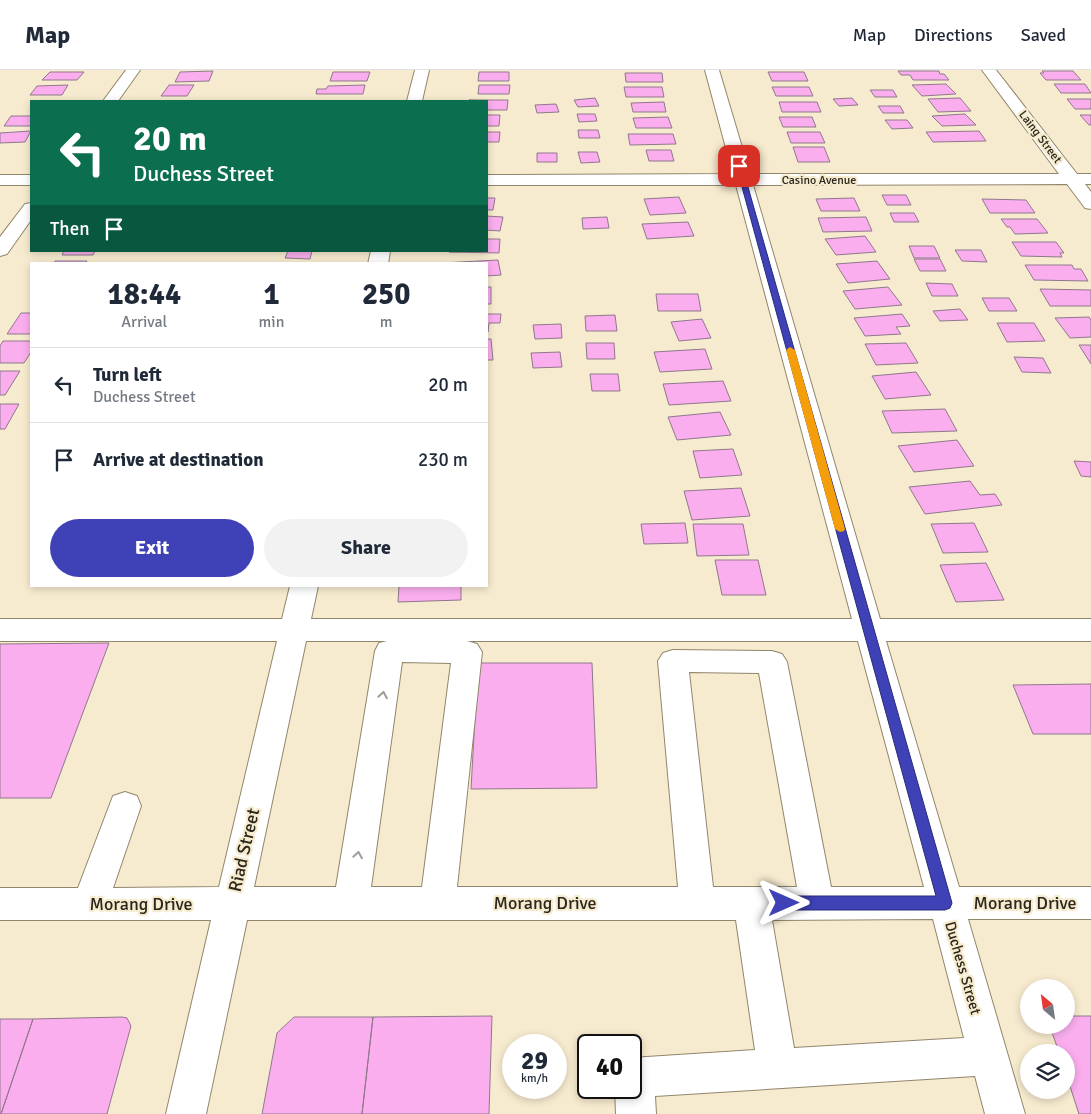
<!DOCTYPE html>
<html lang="en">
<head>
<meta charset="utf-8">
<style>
  :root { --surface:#fff; --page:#f2f2f3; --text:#1f2937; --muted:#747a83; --line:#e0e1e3; --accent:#3f42b7 }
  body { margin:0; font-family:Signika,sans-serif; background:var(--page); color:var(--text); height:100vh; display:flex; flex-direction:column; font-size:19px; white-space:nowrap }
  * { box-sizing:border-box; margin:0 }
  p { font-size:16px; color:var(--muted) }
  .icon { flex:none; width:28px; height:28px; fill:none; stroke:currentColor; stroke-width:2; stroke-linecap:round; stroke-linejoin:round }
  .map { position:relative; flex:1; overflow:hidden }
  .side { position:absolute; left:30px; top:192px; width:458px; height:325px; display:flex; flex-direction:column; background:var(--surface); border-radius:0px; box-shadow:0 2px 8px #0003 }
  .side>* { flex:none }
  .banner { position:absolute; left:30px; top:30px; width:458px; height:152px; border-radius:0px; box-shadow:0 2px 8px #0003; background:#0b6e4f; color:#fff; overflow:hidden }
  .needle { width:32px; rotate:331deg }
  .fabs { position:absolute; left:1020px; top:909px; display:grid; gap:10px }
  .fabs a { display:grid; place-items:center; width:55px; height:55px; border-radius:50%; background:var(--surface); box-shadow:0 2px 8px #0003; font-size:25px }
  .speed { position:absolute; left:502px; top:964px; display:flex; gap:10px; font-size:25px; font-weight:700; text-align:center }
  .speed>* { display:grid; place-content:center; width:65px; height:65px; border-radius:50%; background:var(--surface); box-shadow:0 2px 8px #0003; line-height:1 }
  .speed small { font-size:12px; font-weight:400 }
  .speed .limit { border:2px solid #111; border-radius:8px; background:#fff; color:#111 }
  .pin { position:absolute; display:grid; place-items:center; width:42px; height:42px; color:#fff; margin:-21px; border-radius:10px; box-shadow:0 2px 8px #0006 }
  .me { position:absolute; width:55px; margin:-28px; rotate:90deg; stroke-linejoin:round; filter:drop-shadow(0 0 4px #0008) }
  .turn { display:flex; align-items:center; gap:18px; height:105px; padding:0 20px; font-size:22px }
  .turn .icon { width:65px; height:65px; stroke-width:2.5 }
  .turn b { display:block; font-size:35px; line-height:42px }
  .then { display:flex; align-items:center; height:48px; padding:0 20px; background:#0003; gap:10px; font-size:19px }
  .eta { display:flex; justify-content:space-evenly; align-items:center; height:85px; text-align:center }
  .eta b { font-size:30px; font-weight:700; line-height:35px }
  .action { display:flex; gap:10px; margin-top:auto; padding:10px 20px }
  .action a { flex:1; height:58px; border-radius:30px; background:var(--accent); color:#fff; font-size:20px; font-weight:700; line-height:58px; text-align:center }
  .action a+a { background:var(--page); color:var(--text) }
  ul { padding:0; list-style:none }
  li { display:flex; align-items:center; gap:15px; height:75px; padding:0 20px; border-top:1px solid var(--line) }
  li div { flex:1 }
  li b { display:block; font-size:19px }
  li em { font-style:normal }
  header { display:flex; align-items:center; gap:30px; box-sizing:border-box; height:70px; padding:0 25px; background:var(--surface); border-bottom:1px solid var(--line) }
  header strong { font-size:24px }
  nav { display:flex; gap:28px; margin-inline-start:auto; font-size:18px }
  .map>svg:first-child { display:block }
  .building { fill:#faaeee; stroke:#8f788b }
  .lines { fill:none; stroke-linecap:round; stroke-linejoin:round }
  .minor-casing { stroke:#91866c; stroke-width:2 }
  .minor { fill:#fff; fill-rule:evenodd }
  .oneway { stroke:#9f9d98 }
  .route { fill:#3f42b7; stroke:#292b77 }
  .slow { fill:#f59e0b }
  .labels { text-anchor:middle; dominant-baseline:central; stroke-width:4.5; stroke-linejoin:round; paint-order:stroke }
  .far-street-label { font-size:12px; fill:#2a261b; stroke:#f7ebcf }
  .street-label { font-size:15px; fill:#2a261b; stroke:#f7ebcf }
  .near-street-label { font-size:18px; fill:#2a261b; stroke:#f7ebcf }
</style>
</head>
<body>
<header>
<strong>Map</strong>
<nav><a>Map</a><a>Directions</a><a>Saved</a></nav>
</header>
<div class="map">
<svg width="1091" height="1044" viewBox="0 0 1091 1044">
  <rect width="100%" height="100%" fill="#f7ebcf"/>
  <path class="building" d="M213 1 209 11 175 12 180 2Z
    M898 1H939L940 4H944L949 10H913L910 5H901Z
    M1042 1H1073L1081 10H1046L1040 3H1044Z
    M50 2H84L77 10H42Z
    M333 2H370L367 11H330Z
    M479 2H509V11H478Z
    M768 2H804L808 11H772Z
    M625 3H662L663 12H626Z
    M946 14 956 24 922 26 912 15Z
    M1054 14H1085L1091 23H1061Z
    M68 15 62 25H30L37 16Z
    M169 15H194L187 26H161Z
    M365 15 363 24H316L317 19H326L328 16Z
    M479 15H510L509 24H478Z
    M624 17H662L664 27H626Z
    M772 17H809L813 26H776Z
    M870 20H893L897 27H875Z
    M595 28 599 36 578 37 574 30Z
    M852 28 858 35 839 36 833 29Z
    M960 28 971 41 938 42 928 29Z
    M1067 29H1091V39H1075Z
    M469 30H508L507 40H486V31Z
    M664 32 666 42H633L631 33Z
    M779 32H817L821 42H782Z
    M556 34 559 42 537 43 535 35Z
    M878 36H900L904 43H883Z
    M577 44H595L597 51 579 52Z
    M965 44 976 55 942 56 932 46Z
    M486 45H500L499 56H486Z
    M1080 45H1091V55H1089Z
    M11 46H31V56H4Z
    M668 47 672 58H636L633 48Z
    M779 47H812L816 57H783Z
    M885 50H907L913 58 892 59Z
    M578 60H598L600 68H579Z
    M31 61 25 72 0 73V63Z
    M979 61 986 71 933 72 926 62Z
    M486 62H500L499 72H486Z
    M787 62H820L825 73H791Z
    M628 64H673L676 74 630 75Z
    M793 77H824L830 92H798Z
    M646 80H671L674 91H649Z
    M578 82H597L600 92 581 93Z
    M537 83H557V92H537Z
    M882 125H906L911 135H887Z
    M679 127 686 143 650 145 644 129Z
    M486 128H495L493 140H486Z
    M854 128 860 141H821L816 129Z
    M982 129 1026 130 1035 143H990Z
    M890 143H914L919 152H894Z
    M486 146 503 147 500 161 486 160Z
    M607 147 609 158 583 159 582 148Z
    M866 147 872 161 823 162 818 148Z
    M1001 149H1037L1048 163 1015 164 1010 157H1007Z
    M688 152 694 166 647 169 642 154Z
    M865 166 876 182 836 185 825 169Z
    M486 169H500L499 183 449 182 486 181Z
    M1012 172H1056L1064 183H1060L1062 187 1021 186Z
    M909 176H934L940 188H914Z
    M955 180H981L987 192 962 191Z
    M64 181H95L93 185H62Z
    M288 181H312L310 189 285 188Z
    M914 189H940L946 201H920Z
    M498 190 501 205 486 206V194L441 193Z
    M55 191H87L85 194H54Z
    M877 191 890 209 848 213 836 194Z
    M1025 195H1072L1074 199H1081L1088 211 1034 210Z
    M926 213 952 214 958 226H932Z
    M486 217H491V234H486Z
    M888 217 902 235 855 239 843 221Z
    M1040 219 1091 220V236H1050Z
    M656 224H698L701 241H658Z
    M982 228H1009L1017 241H989Z
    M960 239 968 250 940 251 933 241Z
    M21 243H31V264H7Z
    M486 244H501L500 253H489L488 262Z
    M902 244 910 256 896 257 901 264 865 266 854 248Z
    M615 245 617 261H586L585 246Z
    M1089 247 1091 250V267L1070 268 1055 248Z
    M702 249 711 268 679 271 671 252Z
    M997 253H1034L1045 271 1007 272Z
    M561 254 562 268 535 269 533 255Z
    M486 269H491L493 290H486Z
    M3 271H31V282L24 293H0V276Z
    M586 273H614L615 289H587Z
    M906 273 918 293 876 295 865 274Z
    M1079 275H1091V294Z
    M705 279 712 299 660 302 654 282Z
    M560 282 562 297 533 298 531 283Z
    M1014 287 1043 288 1051 303 1022 302Z
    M0 301H20L5 325H0Z
    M916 302 931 325 885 329 872 306Z
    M590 304H618L620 321H592Z
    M723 311 731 331 669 335 663 314Z
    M0 334H19L5 359H0Z
    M945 339 957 361 892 363 882 341Z
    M720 342 731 365 677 370 668 347Z
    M957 370 974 396 914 402 898 376Z
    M733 379 742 405 700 408 693 381Z
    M1074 391 1091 392V407L1081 406Z
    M970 411 980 425 995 424 1002 435 925 444 909 417Z
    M741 418 750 446 692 450 684 421Z
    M685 453 688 473 644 474 641 454Z
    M974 453 988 482 943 483 931 454Z
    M693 454H743L749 485 697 486Z
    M715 490H758L766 525H722Z
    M986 493 1004 530 956 532 940 495Z
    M399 516H461V530L398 532Z
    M109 573 51 728H0V574Z
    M478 593H592L597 718 471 719Z
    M1091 614V664H1033L1013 615Z
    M492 946 489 1044H362L373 947Z
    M1066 946H1091V1044H1079L1066 1004V982H1059L1050 957 1066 955Z
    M122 947 127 948 131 956 107 1044H1L33 949Z
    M294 947H373L362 1044H262L277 963Z
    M0 949H33L1 1044H0Z"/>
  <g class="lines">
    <g class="minor-casing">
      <path id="minor" d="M126 0H140L118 31H103Z
        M415 0H429L422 31H407Z
        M705 0H719L750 104H1059L982 0H996L1077 104H1091V114H1085L1091 122V139L1085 138 1067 114 753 115 880 549H1091V571H886L959 817H1091V849H968L1025 1044H985L975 1006 655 1026 656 1044H616L615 1018H631V988L755 980 736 850H247L206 1044H166L211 850H0V818H78L113 726 125 722 137 726 141 736 113 818 219 817 277 571H0V549H282L290 516H318L311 549H852L736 115H486V105L733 104ZM306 571H387L379 573 375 581 336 817H254ZM435 571H858L924 817H831L787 592 782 584 772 581 673 580 663 583 658 591 678 817H457L482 582 477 574 467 571ZM402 592 451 593 422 817H371ZM689 602 759 603 797 817H713ZM933 849 964 968 794 978 772 850Z
        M0 105H31V115H0Z
        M31 133V150L7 184 0 186V167L25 134Z
        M371 181H390L388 194H368Z"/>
    </g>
    <use href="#minor" class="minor"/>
  </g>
  <defs><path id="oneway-chevron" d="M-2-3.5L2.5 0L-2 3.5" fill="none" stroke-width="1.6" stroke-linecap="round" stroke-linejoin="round" transform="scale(1.25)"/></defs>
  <g class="oneway">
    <use href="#oneway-chevron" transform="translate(383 625) rotate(-81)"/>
    <use href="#oneway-chevron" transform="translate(358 785) rotate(-81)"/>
  </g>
  <path class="route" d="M736 95 742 96 952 833 950 838 945 840H784L779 838 777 833 779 828 784 826H936Z"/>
  <path class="slow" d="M790 277 795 280 845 459 844 461 840 462 835 459 786 280Z"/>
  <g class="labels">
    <g class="far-street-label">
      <text transform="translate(1040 67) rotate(53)">Laing Street</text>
      <text x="819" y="110">Casino Avenue</text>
    </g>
    <g class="street-label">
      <text transform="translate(963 898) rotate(74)">Duchess Street</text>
    </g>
    <g class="near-street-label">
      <text transform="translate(244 780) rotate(-77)">Riad Street</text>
      <text x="545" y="833">Morang Drive</text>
      <text x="1025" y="833">Morang Drive</text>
      <text x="141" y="834">Morang Drive</text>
    </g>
  </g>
</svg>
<div class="fabs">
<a><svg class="needle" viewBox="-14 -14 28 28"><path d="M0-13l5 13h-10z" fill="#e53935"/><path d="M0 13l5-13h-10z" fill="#747a83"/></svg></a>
<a><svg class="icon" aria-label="layers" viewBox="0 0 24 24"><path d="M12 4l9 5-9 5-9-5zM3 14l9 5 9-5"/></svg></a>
</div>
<div class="speed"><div>29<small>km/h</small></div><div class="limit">40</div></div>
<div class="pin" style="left:739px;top:96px;background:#d93025"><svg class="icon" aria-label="arrive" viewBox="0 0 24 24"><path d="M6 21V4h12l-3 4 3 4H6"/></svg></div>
<svg class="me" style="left:784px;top:833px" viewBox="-20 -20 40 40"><path d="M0-17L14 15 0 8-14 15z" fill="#3f42b7" stroke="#fff" stroke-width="4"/></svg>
<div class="banner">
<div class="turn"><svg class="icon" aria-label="left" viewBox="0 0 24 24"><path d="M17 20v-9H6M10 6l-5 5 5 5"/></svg><div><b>20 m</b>Duchess Street</div></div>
<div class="then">Then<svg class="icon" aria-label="arrive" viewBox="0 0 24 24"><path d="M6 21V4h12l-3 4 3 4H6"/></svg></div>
</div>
<section class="side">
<div class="eta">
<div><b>18:44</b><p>Arrival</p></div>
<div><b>1</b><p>min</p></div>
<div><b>250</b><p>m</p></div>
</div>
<ul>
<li><svg class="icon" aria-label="left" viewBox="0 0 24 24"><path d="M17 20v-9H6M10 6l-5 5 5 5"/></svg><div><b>Turn left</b><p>Duchess Street</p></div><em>20 m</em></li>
<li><svg class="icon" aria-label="arrive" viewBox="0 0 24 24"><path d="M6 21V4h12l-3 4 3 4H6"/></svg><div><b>Arrive at destination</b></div><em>230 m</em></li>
</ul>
<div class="action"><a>Exit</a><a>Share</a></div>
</section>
</div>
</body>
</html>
